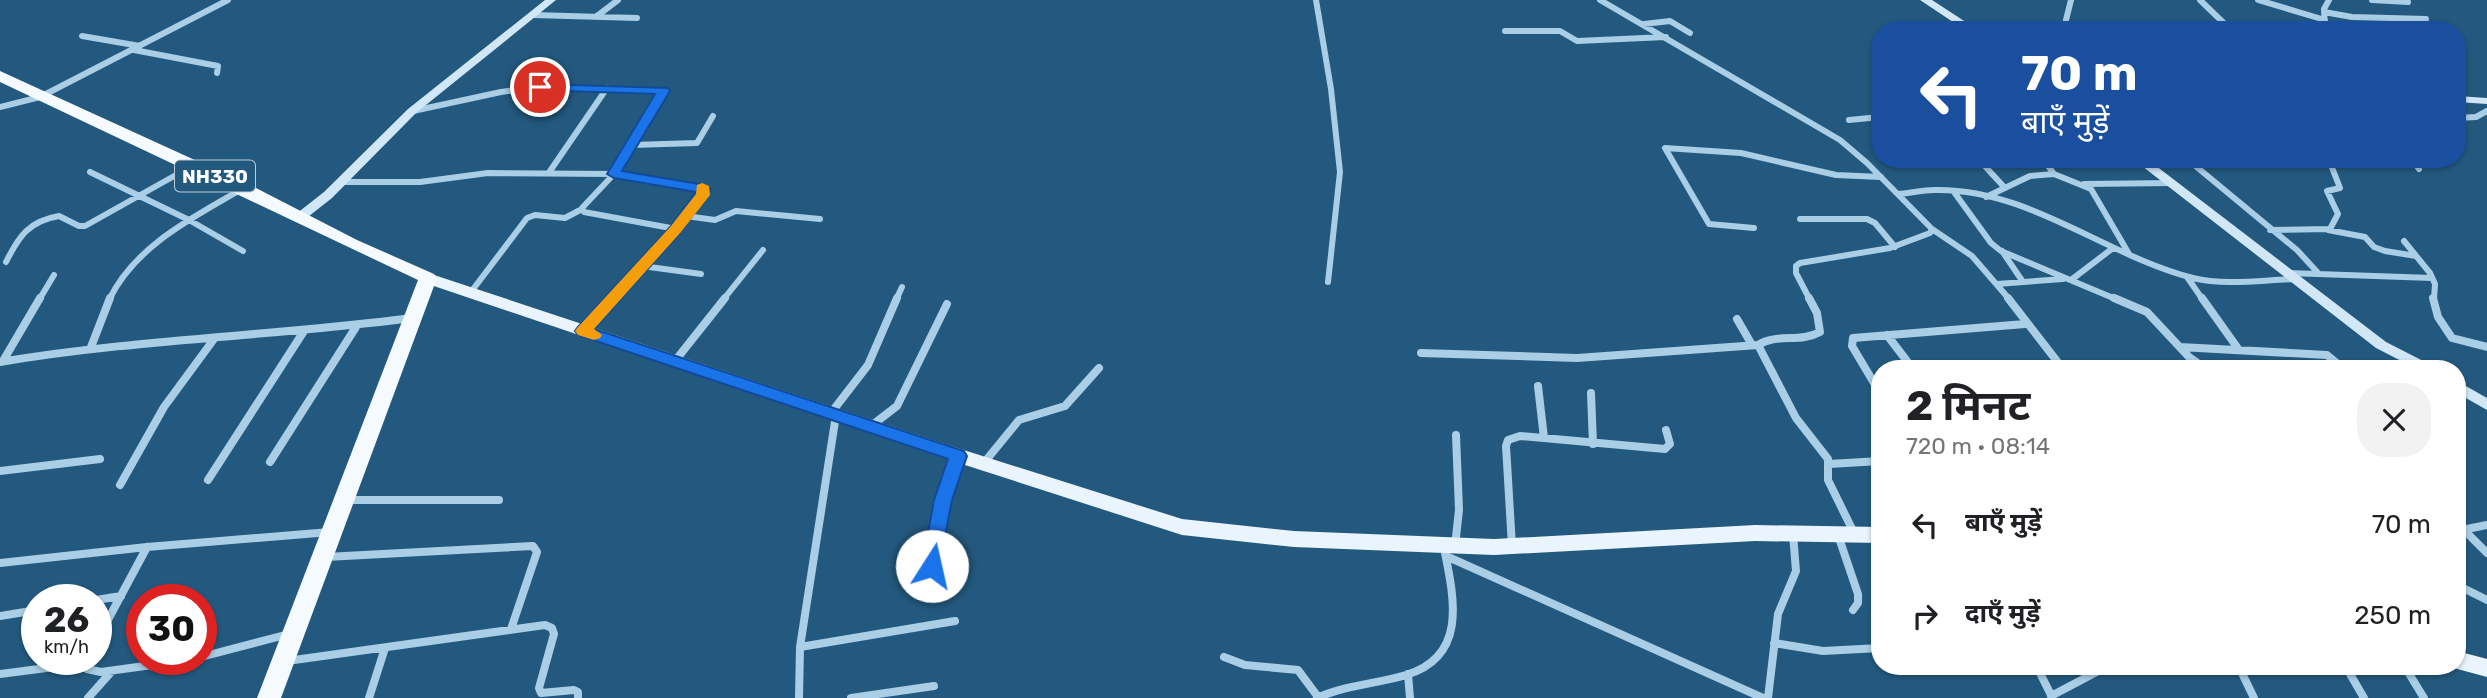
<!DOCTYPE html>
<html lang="hi">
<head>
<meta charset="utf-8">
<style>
  :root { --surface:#fff; --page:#f2f2f2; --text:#202124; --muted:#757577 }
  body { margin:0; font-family:Rubik,"Noto Sans Devanagari",sans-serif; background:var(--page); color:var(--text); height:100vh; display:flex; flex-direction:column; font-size:26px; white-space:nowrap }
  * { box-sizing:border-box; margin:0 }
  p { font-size:23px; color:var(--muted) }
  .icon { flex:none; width:38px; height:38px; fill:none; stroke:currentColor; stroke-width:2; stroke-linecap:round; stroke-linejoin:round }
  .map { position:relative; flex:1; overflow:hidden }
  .panel { position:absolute; left:1871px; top:360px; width:595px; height:315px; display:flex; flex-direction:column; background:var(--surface); border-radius:28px; box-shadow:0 2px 5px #0004 }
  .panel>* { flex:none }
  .top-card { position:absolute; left:1871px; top:21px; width:595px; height:147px; border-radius:28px; box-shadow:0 2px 5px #0004; background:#1a4fa0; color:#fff; overflow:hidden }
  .speed { position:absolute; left:21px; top:584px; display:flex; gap:14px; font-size:35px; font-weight:700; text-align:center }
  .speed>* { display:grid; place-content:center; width:91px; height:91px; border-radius:50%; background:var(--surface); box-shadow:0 2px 5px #0004; line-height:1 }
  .speed small { font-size:18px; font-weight:400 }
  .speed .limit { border:10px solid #d22; background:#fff; color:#111 }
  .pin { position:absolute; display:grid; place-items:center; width:60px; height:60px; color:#fff; margin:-30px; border:4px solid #fff; border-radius:50%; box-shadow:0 2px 7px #0007 }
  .me { position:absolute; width:77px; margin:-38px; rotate:10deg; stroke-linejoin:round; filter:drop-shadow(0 0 5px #0008) }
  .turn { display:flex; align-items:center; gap:24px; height:147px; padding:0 35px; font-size:32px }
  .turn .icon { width:91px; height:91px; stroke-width:2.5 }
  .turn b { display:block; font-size:49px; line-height:60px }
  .round { display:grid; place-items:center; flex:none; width:74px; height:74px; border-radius:28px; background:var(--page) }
  .headline { display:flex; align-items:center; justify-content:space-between; height:119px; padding:0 35px }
  h1 { font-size:42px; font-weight:700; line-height:52px }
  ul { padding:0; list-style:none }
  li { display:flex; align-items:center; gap:21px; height:91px; padding:0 35px }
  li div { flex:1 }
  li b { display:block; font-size:26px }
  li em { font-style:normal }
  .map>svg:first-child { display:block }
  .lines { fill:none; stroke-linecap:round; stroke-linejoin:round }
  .minor-far1 { stroke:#a9cee6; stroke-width:6 }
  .minor { stroke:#a9cee6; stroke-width:8 }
  .secondary { fill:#d2e7f5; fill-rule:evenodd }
  .primary { fill:#eaf4fd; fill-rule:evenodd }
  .trunk { fill:#f4fafe; fill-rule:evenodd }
  .route { fill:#1a73e8; stroke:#114b97; stroke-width:2 }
  .slow { fill:#f59e0b }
  .labels { text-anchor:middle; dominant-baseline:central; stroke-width:5; stroke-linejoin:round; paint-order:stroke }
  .shield { fill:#23597e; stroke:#bdcdd8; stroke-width:2 }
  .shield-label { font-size:19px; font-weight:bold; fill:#fff }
</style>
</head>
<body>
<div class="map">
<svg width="2487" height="698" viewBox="0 0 2487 698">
  <rect width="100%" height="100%" fill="#23597e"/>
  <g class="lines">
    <path class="minor-far1" d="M1316 0 1331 89 1340 172 1328 282
      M1600 0 1840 140 1867 163 1932 229 1930 233 1890 248 1800 263 1796 266V273L1810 300
      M2200 0 2231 30
      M2258 0 2325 20
      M2372 0 2408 2
      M2324 12 2352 17 2426 19
      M533 15 637 18
      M597 16 618 0
      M1644 24 1670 21 1690 33
      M2067 30 2065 24 2071 0
      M2325 30 2324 9 2329 0
      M1505 31H1560L1577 41 1666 37
      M82 36 140 46
      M134 50 218 66 217 73
      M42 96 228 0
      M0 107 44 96
      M413 111 501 92 539 87 664 91 614 174 703 188 704 192 676 229 611 300
      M2457 118 2476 117 2487 111
      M1849 120 1880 117
      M632 145 697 143 713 116
      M2043 159 2054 174 2091 189 2129 254
      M2187 159 2297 250 2319 274
      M2412 159 2419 169
      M1982 163 2005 188
      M550 171 607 88
      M90 172 189 220 243 251
      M614 174 582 208 584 212 676 229
      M340 182H420L488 173 614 174
      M2084 184 2172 183
      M1954 192 1991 243 2001 251 2118 300
      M1898 194C1910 193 1923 190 1935 190 2028 188 2106 256 2193 278 2225 286 2262 280 2295 279
      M1986 197 2030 176 2054 174
      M686 216 715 220 736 211 820 219
      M1800 219H1867L1875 223 1895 247
      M1754 228 1709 224 1665 148 1741 153 1836 175 1881 177
      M1932 229 1972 256 2010 300
      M2270 230 2330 229 2338 214 2327 191 2340 188 2331 165 2320 159
      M2328 230 2365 237 2374 247 2385 251 2416 256
      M2404 241 2430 273 2435 284 2434 300
      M2002 251 2023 282
      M6 262C19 236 29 221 59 216L79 226H85L192 166
      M642 266 701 274
      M2289 273 2432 278
      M2187 277 2203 300
      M2071 280 2113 248
      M1997 284 2063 279
      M471 292 527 218 535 215 565 218 582 209
      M39 300 54 275
      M109 300C135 246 192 218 242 189
      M723 300 763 250
      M896 300 902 287"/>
    <path class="minor" d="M1809 298 1817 313 1820 332C1800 343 1777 333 1758 345L1796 418 1828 459V480L1854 533
      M2008 298 2063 369
      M2114 298 2147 312 2189 357 2206 369
      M2202 298 2239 350
      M2433 298 2438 317 2452 338 2487 347
      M1737 319 1752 345
      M583 331 613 298
      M1887 335 1913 369
      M91 347 110 298
      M2180 347 2327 355 2344 369
      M1421 353 1577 358 1758 345
      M3 361 40 298
      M675 361 725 298
      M0 362C137 339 275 336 412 318
      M1538 386 1544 438
      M1591 393 1593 444
      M1880 393 1852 346 1853 338 2025 324
      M831 413 868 365 897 298
      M871 426 897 406 947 304
      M270 462 356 327
      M983 464 1019 420 1065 406 1099 368
      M1829 464 1880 461
      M0 471 100 459
      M208 480 304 331
      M120 485 164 407 214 339
      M346 500H499
      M2464 530 2487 553
      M2457 531 2487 525
      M1838 535 1858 594V603L1853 610
      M1455 546 1459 510 1456 435
      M1512 546 1506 446 1508 440 1520 436 1665 449 1670 444 1666 430
      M1446 556 1763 698
      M326 557 533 546 537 552 511 629
      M0 563 147 547 330 532
      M931 566 943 500 958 456
      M2457 585 2487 600
      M96 600 121 596
      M0 616 37 610
      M96 642 147 547
      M1774 643 1823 651 1880 648
      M800 647 955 621
      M201 657 289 634
      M1224 657 1245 665 1298 670 1318 697
      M87 660V669L101 672 189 660
      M287 661 545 625 552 628 554 634 539 688 541 693 574 690 578 692V698
      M2037 667 2052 697
      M2239 667 2254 698
      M2346 667 2364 698
      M2405 667 2424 698
      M0 674 85 663
      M1408 674 1410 698
      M2051 696 2106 667
      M88 698 112 671
      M369 698 385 648
      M799 698 800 647 836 415
      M851 698 934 686
      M1317 698C1346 685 1376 684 1406 675 1466 657 1455 602 1445 553
      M1768 698 1778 614 1796 571 1793 534"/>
    <path class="secondary" d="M545 0H556L416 113 332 198 304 220H296L294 217 296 214 324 192 408 109Z
      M1920 0H1932L1978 30H1965Z
      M2457 96 2487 98V104L2457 102Z
      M2133 159H2147L2386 342 2433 366 2435 369H2417L2376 348Z
      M2457 381 2487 398V410L2457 393Z"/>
    <path class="primary" d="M428 273 951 446 1182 519 1294 531 1494 539 1755 525 1880 527V543L1755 541 1494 555 1294 547 1182 535 937 456 422 282 420 278 422 274Z
      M2457 651 2487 659V677L2450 667H2457Z"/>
    <path class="trunk" d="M0 71 256 188 357 240 434 274 437 278 281 698H257L418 280 0 82Z"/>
  </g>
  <path class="route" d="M540 84 668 88 670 91 622 171 705 185 711 189 681 232 594 329 964 451 967 456 952 500 938 572 932 574 925 572 922 566 934 500 948 459 578 335 575 331 578 327 671 226 696 192 614 178 607 174 655 94 535 90V85Z"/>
  <path class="slow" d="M702 183 709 186 710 195 681 232 594 329 602 335 600 338 594 340 578 335 575 331 578 327 671 226 696 194 697 185Z"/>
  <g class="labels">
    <rect class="shield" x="175" y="160.5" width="80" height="31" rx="5"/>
    <g class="shield-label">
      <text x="215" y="176">NH330</text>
    </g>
  </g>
</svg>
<div class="speed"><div>26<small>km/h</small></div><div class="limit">30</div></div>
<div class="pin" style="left:540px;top:87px;background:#d93025"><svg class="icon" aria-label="arrive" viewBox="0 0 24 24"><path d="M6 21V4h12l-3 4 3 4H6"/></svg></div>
<svg class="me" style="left:932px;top:566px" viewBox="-20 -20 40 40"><circle r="19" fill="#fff"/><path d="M0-13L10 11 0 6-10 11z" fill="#1a73e8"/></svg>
<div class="top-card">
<div class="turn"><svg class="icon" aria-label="left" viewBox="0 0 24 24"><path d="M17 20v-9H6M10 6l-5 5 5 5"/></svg><div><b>70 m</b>बाएँ मुड़ें</div></div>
</div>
<section class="panel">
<div class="headline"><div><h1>2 मिनट</h1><p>720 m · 08:14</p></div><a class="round"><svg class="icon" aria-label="close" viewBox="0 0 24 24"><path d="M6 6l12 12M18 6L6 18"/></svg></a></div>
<ul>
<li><svg class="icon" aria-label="left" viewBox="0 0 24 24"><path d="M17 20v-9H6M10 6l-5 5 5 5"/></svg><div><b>बाएँ मुड़ें</b></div><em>70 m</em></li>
<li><svg class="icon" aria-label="right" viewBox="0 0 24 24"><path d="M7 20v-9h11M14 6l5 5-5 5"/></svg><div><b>दाएँ मुड़ें</b></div><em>250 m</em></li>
</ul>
</section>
</div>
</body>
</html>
